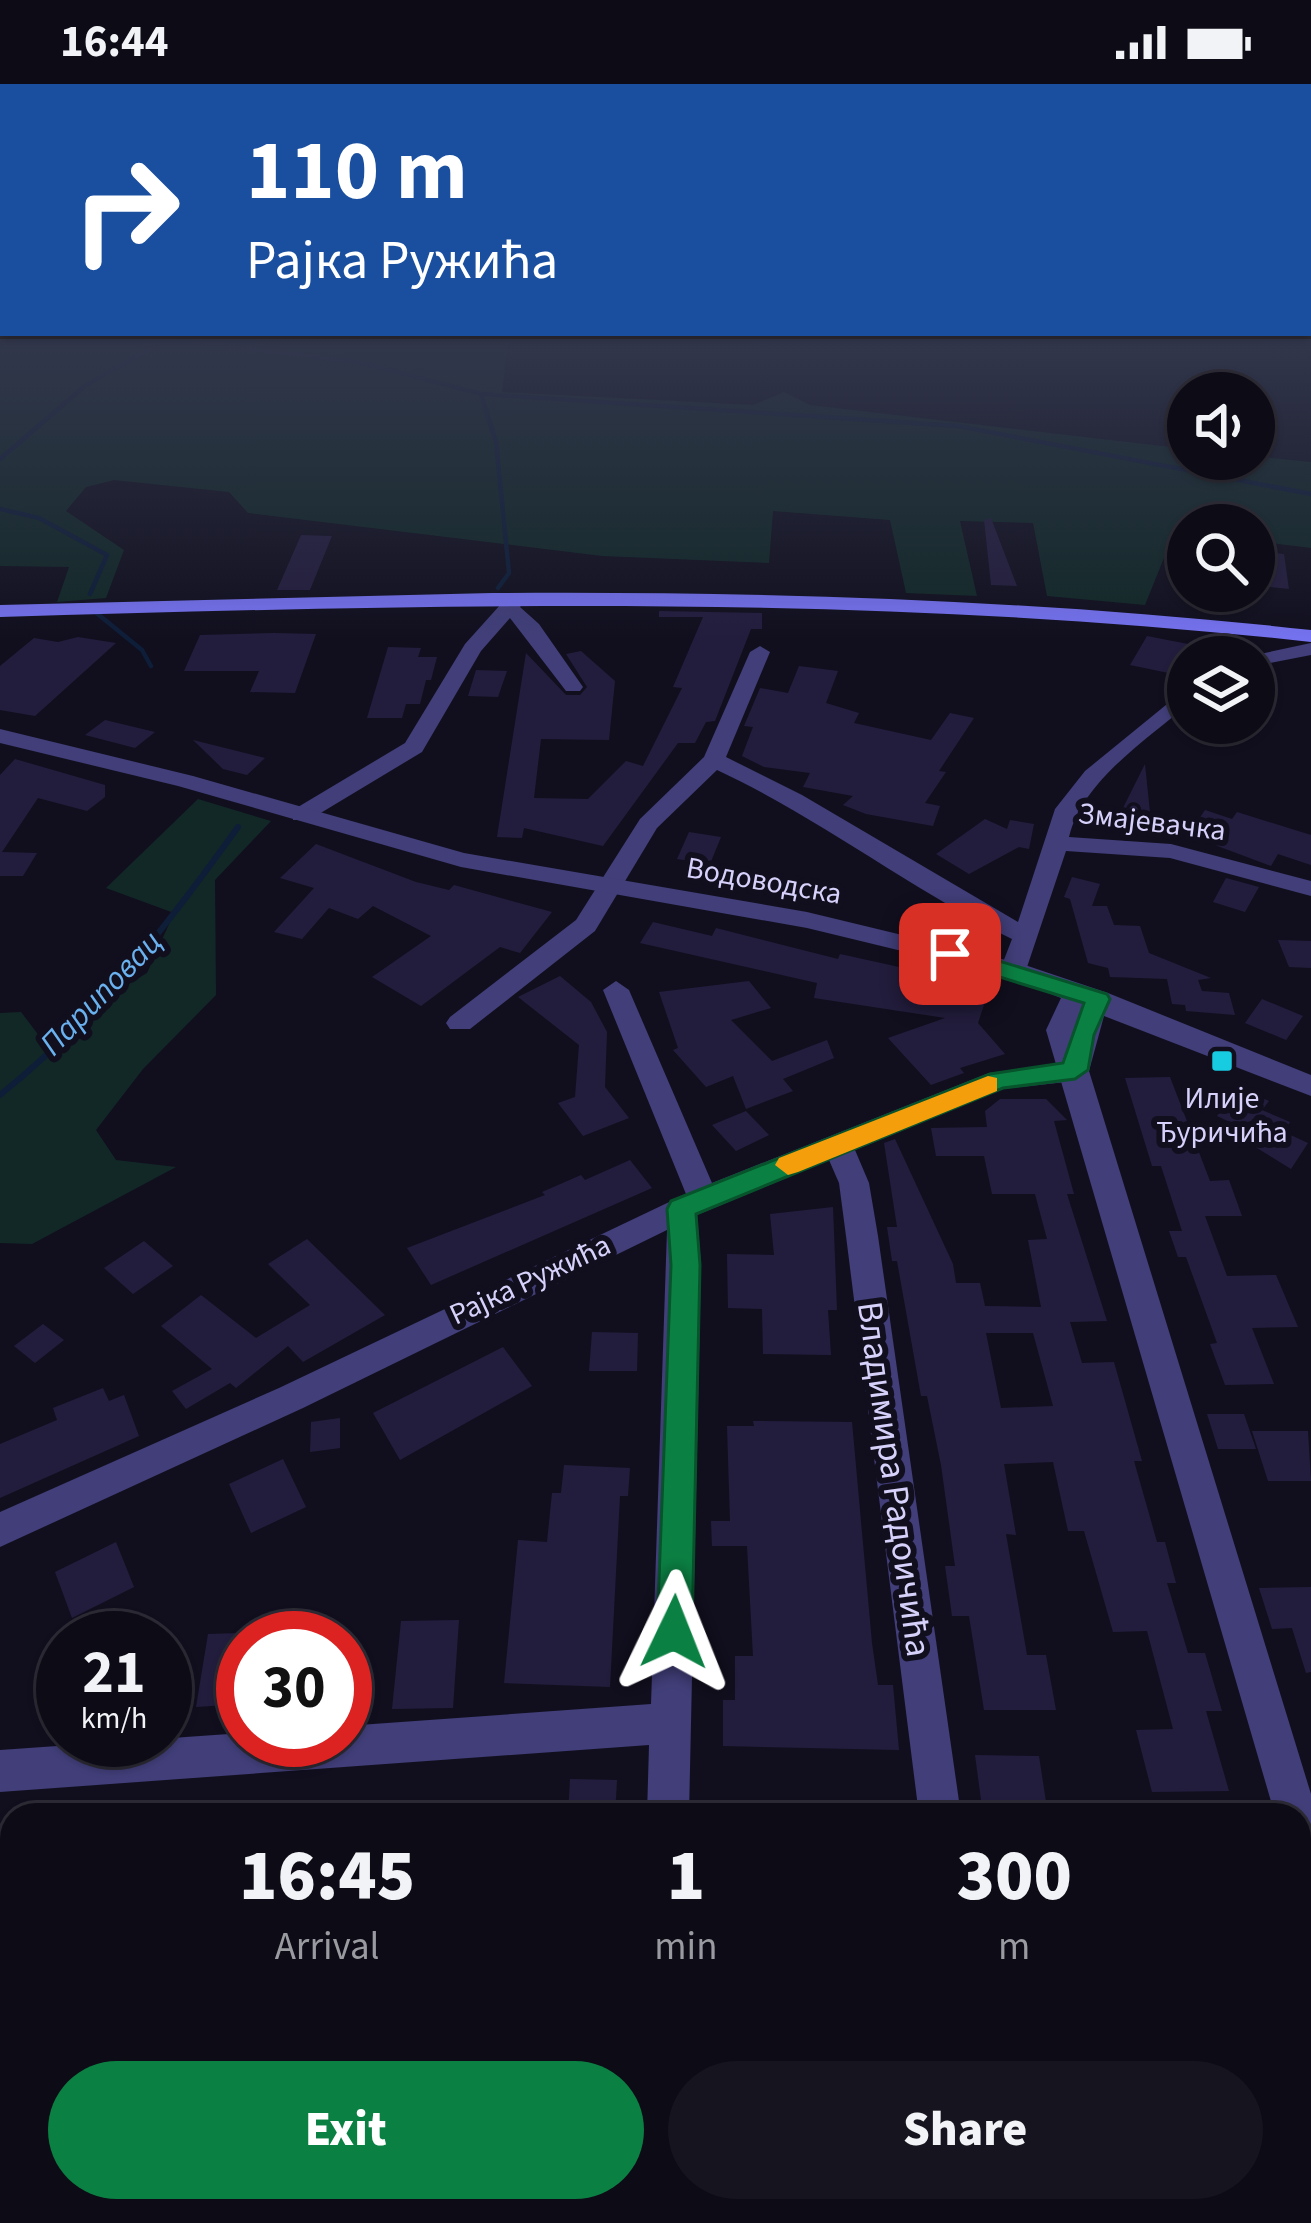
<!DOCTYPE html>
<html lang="en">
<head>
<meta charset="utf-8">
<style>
  :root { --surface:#0d0b16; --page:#16141f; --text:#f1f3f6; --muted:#9a9ba1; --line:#2d2b35; --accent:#0b8043 }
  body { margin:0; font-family:"Source Sans 3",sans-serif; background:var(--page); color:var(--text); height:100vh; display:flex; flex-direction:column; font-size:45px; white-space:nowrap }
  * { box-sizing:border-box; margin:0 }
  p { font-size:39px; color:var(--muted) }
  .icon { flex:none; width:66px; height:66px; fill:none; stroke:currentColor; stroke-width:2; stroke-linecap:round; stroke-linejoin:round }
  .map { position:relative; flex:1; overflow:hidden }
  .sheet { position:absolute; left:0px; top:1719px; width:1311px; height:420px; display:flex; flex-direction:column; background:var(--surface); border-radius:36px 36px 0 0; box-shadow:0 3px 9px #0004,0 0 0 3px var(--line) }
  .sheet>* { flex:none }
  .hud { position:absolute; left:0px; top:0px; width:1311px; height:252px; box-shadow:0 3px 9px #0004,0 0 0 3px var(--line); background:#1a4fa0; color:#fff; overflow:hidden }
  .buttons { position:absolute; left:1167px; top:288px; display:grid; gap:24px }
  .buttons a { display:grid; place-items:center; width:108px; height:108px; border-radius:50%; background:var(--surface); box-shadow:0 3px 9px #0004,0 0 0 3px var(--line); font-size:60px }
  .speed { position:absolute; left:36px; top:1527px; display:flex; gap:24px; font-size:60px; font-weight:700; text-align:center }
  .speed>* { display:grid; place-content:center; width:156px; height:156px; border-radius:50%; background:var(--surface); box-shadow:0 3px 9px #0004,0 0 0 3px var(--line); line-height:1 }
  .speed small { font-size:30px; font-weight:400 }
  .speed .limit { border:18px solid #d22; background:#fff; color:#111 }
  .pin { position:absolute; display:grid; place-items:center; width:102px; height:102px; color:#fff; margin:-51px; border-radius:24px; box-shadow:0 6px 18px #0006 }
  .me { position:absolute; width:132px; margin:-66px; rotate:2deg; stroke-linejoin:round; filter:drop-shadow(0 0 9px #0008) }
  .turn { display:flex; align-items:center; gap:42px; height:252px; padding:0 48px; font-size:54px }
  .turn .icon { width:156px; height:156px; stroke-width:2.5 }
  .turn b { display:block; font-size:84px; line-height:102px }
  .eta { display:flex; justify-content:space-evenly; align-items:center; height:204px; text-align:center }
  .eta b { font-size:72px; font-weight:800; line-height:84px }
  .primary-button { display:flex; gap:24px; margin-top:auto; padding:24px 48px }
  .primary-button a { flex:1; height:138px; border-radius:72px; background:var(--accent); color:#fff; font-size:48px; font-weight:800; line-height:138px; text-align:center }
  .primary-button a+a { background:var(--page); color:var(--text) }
  .status { display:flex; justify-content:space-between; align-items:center; height:84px; padding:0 60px; background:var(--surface); direction:ltr }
  .status svg { height:33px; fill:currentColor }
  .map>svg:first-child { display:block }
  .green { fill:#122827 }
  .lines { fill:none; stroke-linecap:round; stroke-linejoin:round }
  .stream-far1 { stroke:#0e1d38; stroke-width:4.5 }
  .stream { stroke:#0e1d38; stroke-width:6 }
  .building { fill:#231d3d; fill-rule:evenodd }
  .minor { fill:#413e79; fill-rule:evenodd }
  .tertiary { fill:#413e79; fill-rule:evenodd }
  .secondary { fill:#7572f0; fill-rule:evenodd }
  .route { fill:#0b8043; stroke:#07532c; stroke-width:3 }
  .slow { fill:#f59e0b }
  .poi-dot { fill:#17cbe0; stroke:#110f1e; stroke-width:4.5 }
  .labels { text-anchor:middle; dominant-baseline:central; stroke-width:12; stroke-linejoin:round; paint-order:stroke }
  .street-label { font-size:30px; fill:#d6d1fa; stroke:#110f1e }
  .poi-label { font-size:30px; fill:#d6d1fa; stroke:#110f1e }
  .water-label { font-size:33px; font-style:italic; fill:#6ab1ef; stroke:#110f1e }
  .near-street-label { font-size:36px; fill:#d6d1fa; stroke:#110f1e }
</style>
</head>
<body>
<div class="status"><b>16:44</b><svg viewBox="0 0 49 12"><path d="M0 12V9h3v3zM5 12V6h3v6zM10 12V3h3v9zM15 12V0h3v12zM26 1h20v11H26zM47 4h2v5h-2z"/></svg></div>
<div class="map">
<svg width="1311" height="2139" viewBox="0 0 1311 2139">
  <rect width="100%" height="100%" fill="#110f1e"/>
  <path class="green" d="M0 257H508L502 308 753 321 784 308 810 321 1188 365V375L1254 372 1311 378V464L1254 457V441H1188V450L1174 449 1145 521 1047 512 1033 439 960 437 977 512 906 509 890 436 773 427 769 479 602 472 248 429 229 408 114 396 86 403 66 427 124 466 106 514 57 518 69 483 0 482Z
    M198 715 271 737 215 796 216 911 143 985 96 1046 116 1076 176 1083 32 1160 0 1159V929L21 928 40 953 147 889 174 829 106 804Z"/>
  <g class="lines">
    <path class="stream-far1" d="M188 257 363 279 481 310 958 342 1311 410
      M481 310 496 358 509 489 498 504
      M0 375 86 301 163 257
      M0 425 39 434 107 471 90 510
      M94 527 142 566 151 582"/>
    <path class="stream" d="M0 1011C96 934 167 842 238 743"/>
  </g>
  <path class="building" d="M991 434 1017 502 991 501 984 436Z
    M301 451 332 452 310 506H277Z
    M1266 468 1284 470 1289 505 1261 502Z
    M659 527 762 529V545H751L715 637 706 638 695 659H678L603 762 524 744 522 754 497 753 526 569 566 611H580L587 603 566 570 581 567 615 597 609 656 541 655 534 714 588 715 626 677 643 682 682 604 673 603 703 533H659Z
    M274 549 316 550 295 609 250 608 259 587H184L200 551Z
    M1147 552 1188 560V593L1130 581Z
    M78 553 116 559 35 632 0 626V582L34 554 58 558Z
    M388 563 421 564 418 573H437L431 596H426L420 620H406L402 634H367Z
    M799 582 838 587 826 619 859 629 854 639 931 656 950 629 974 634 939 687 946 688 925 719 940 722 933 742 866 730 843 721 853 712 803 703 810 689 764 683 742 672 753 643 744 642 760 604 788 609Z
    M476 586 507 587 498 613 468 612Z
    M105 636 155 648 135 664 85 651Z
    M193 656 265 674 247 691 223 685Z
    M15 675 105 701V713L87 727 38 714 2 768 37 769 23 792H0V691Z
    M1145 680 1152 748 1113 744Z
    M1205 726 1232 735 1237 728 1311 751V781L1278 770 1271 782 1188 751Z
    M985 735 1007 745 1010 736 1034 740 1029 765 1019 763 969 790 936 770Z
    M689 748 721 753 710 780 677 775Z
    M316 760 416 798 449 806 454 801 552 828 520 869 500 863 421 922 372 893 431 852 373 822 358 835 329 824 302 855 274 848 314 804 280 794Z
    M1072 793 1100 800 1092 822H1107L1114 841 1140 842 1149 869 1211 894 1198 896 1202 907 1229 909 1235 931 1186 927 1185 921 1172 920 1167 895 1110 893 1108 884 1088 879 1070 815 1064 813Z
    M1226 794 1259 803 1245 828 1213 818Z
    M653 838 712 852 716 844 838 875 840 870 990 903 978 939 1005 970 960 984 964 989 931 1001 888 954 945 934 814 914 817 899 640 859Z
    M1278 856 1311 857V884L1289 883Z
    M560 892 591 918 607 948 605 1003 629 1034 583 1052 558 1019 575 1013 579 961 518 913Z
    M749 897 771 924 731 936 772 977 827 956 834 974 783 995 793 1007 746 1025 733 992 706 1003 673 966 678 964 659 908Z
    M1262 915 1303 932 1286 956 1245 939Z
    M1170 993 1210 1097 1229 1096 1242 1132H1205L1227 1192 1276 1191 1298 1243 1252 1244 1274 1300 1225 1301 1210 1260 1217 1259 1186 1173H1178L1169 1147H1182L1161 1082H1152L1125 994Z
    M1238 1003 1269 1017 1262 1026 1290 1038 1284 1048 1308 1059 1291 1085 1241 1054 1247 1046 1217 1032Z
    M1000 1015H1046L1067 1036 1054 1037 1074 1110H1067L1107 1237 1070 1238 1082 1279 1114 1278 1142 1377H1134L1157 1458H1165L1176 1499H1167L1188 1569H1205L1222 1627H1206L1229 1707 1152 1708 1136 1646 1173 1645 1147 1547 1113 1548 1084 1447H1068L1053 1378 1004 1380 1016 1451 1006 1450 1027 1571H1046L1056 1626H984L969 1532H952L945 1482H955L941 1381 927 1312H921L897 1177H892L887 1143H897L884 1059 895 1055 953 1180 956 1199H980L985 1222 1041 1223 1028 1156 1047 1155 1035 1110H992L984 1072H936L931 1044 987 1043 985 1027ZM986 1249H1033L1053 1322 1001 1324Z
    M746 1027 769 1051 736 1067 712 1041Z
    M630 1076 652 1104 431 1201 407 1164 545 1111 542 1108 581 1091 585 1096Z
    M833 1123 837 1226H828L831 1271 763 1270 762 1225 728 1224 727 1170 774 1171 770 1130Z
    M307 1155 385 1231 303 1278 288 1262 236 1304 230 1299 186 1325 172 1307 212 1285 161 1242 201 1211 256 1254 310 1221 268 1180Z
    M144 1157 173 1182 133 1210 104 1184Z
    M43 1240 64 1256 35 1279 14 1262Z
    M592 1248 638 1249 637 1287H589Z
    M503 1263 532 1302 400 1376 373 1329Z
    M103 1304 109 1317 124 1311 139 1352 0 1414V1360L57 1336 53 1324Z
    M1207 1330H1244L1256 1365H1218Z
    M340 1334V1364L310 1368 311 1338Z
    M753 1337 852 1338 872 1559 878 1601H893L899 1666 723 1662V1616H735V1572H753L747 1462H712L711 1437H730L727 1342H754Z
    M1252 1347H1308L1311 1397H1268Z
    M283 1375 306 1423 251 1449 229 1400Z
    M564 1381 630 1384 628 1412H620L610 1603 504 1599 518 1456 547 1458 552 1409H561Z
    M116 1458 134 1503 72 1534 55 1488Z
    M1311 1503V1588L1306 1589 1292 1544 1272 1545 1259 1504Z
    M459 1536 453 1624 392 1625 401 1537Z
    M241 1549 243 1620 196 1623 208 1550Z
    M975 1671 1039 1672 1046 1718 981 1716Z
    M570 1695 617 1696 615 1731H568Z"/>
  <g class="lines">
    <path class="minor" d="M511 509H525L528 513 520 523 539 540 583 603 580 607H566L510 534 481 567 422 668 309 736H293V726L405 659 465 560Z
      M1311 559V571L1254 582V573H1246Z
      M760 562 770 568 726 673 802 711 1018 838 1055 725 1085 687 1188 603V620C1146 657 1083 696 1069 753L1171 760 1311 797V812L1170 774 1066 767 1026 886 1013 894 1000 886 1012 855C910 805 820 734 717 686L657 744 595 847 470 945H450L446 939 450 933 576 836 640 735 704 673 750 568Z
      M616 897 629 906 712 1099 989 989 1075 977 1089 987 1075 997 1003 1005 855 1066 869 1099 878 1152 961 1731H919L846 1152 839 1099 829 1076 697 1131 701 1181 689 1731H647L649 1661 0 1708V1666L243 1649V1656H345V1642L651 1620 667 1146 303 1324 0 1463V1428L279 1304 686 1110 603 906Z
      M468 2127H678V2139H463Z
      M971 2127H1021L1022 2139H972Z"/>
    <path class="tertiary" d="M0 645 193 692 464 769 807 828 1022 880 1108 909 1311 991V1012L1104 932 1089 987 1311 1710V1803L1299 1798V1731H1275L1046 946 1061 914 1005 892 807 844 461 783 178 702 0 659Z"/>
    <path class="secondary" d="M492 509C767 507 1038 516 1311 546V558C871 509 442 520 0 533V521Z"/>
  </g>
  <linearGradient id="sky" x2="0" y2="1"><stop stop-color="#090810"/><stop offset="0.46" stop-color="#32374c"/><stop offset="1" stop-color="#32374c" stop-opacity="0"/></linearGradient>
  <rect width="1311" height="556" fill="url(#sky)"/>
  <path class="route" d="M950 862 1107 910 1110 915 1094 951 1088 986 1075 995 1003 1004 696 1130 700 1181 692 1548 687 1560 674 1565 662 1560 657 1548 671 1181 667 1125 671 1117 990 990 1063 979 1084 919 941 875V864Z"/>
  <path class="slow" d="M988 992 997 994V1007L798 1088 788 1091 775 1081 779 1074Z"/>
  <rect class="poi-dot" x="1210" y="965" width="24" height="24" rx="6"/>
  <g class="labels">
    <g class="street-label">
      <text transform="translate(1152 738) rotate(7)">Змајевачка</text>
      <text transform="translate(764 797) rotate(10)">Водоводска</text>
      <text transform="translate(530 1196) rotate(-25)">Рајка Ружића</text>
    </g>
    <g class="poi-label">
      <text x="1222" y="1014">Илије<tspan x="1222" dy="34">Ђуричића</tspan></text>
    </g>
    <g class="water-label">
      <text transform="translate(101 909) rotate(-46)">Париповац</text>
    </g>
    <g class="near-street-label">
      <text transform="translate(894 1395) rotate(82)">Владимира Радоичића</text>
    </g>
  </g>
</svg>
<div class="buttons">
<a><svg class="icon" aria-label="sound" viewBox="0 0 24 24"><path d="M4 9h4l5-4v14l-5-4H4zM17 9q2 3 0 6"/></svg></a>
<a><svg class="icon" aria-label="search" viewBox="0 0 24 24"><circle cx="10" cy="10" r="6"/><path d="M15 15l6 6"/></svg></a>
<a><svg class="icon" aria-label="layers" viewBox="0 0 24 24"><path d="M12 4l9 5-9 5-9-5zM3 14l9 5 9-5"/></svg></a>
</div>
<div class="speed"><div>21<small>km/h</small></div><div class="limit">30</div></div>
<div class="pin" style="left:950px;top:870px;background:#d93025"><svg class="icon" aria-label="arrive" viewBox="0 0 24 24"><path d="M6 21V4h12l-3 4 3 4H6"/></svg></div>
<svg class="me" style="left:674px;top:1548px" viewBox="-20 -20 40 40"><path d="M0-17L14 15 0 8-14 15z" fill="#0b8043" stroke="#fff" stroke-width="4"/></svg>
<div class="hud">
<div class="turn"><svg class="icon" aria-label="right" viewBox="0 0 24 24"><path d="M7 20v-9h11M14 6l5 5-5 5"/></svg><div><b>110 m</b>Рајка Ружића</div></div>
</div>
<section class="sheet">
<div class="eta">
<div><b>16:45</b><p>Arrival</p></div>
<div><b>1</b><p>min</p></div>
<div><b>300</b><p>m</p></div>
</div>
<div class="primary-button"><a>Exit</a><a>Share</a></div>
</section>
</div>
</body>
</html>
